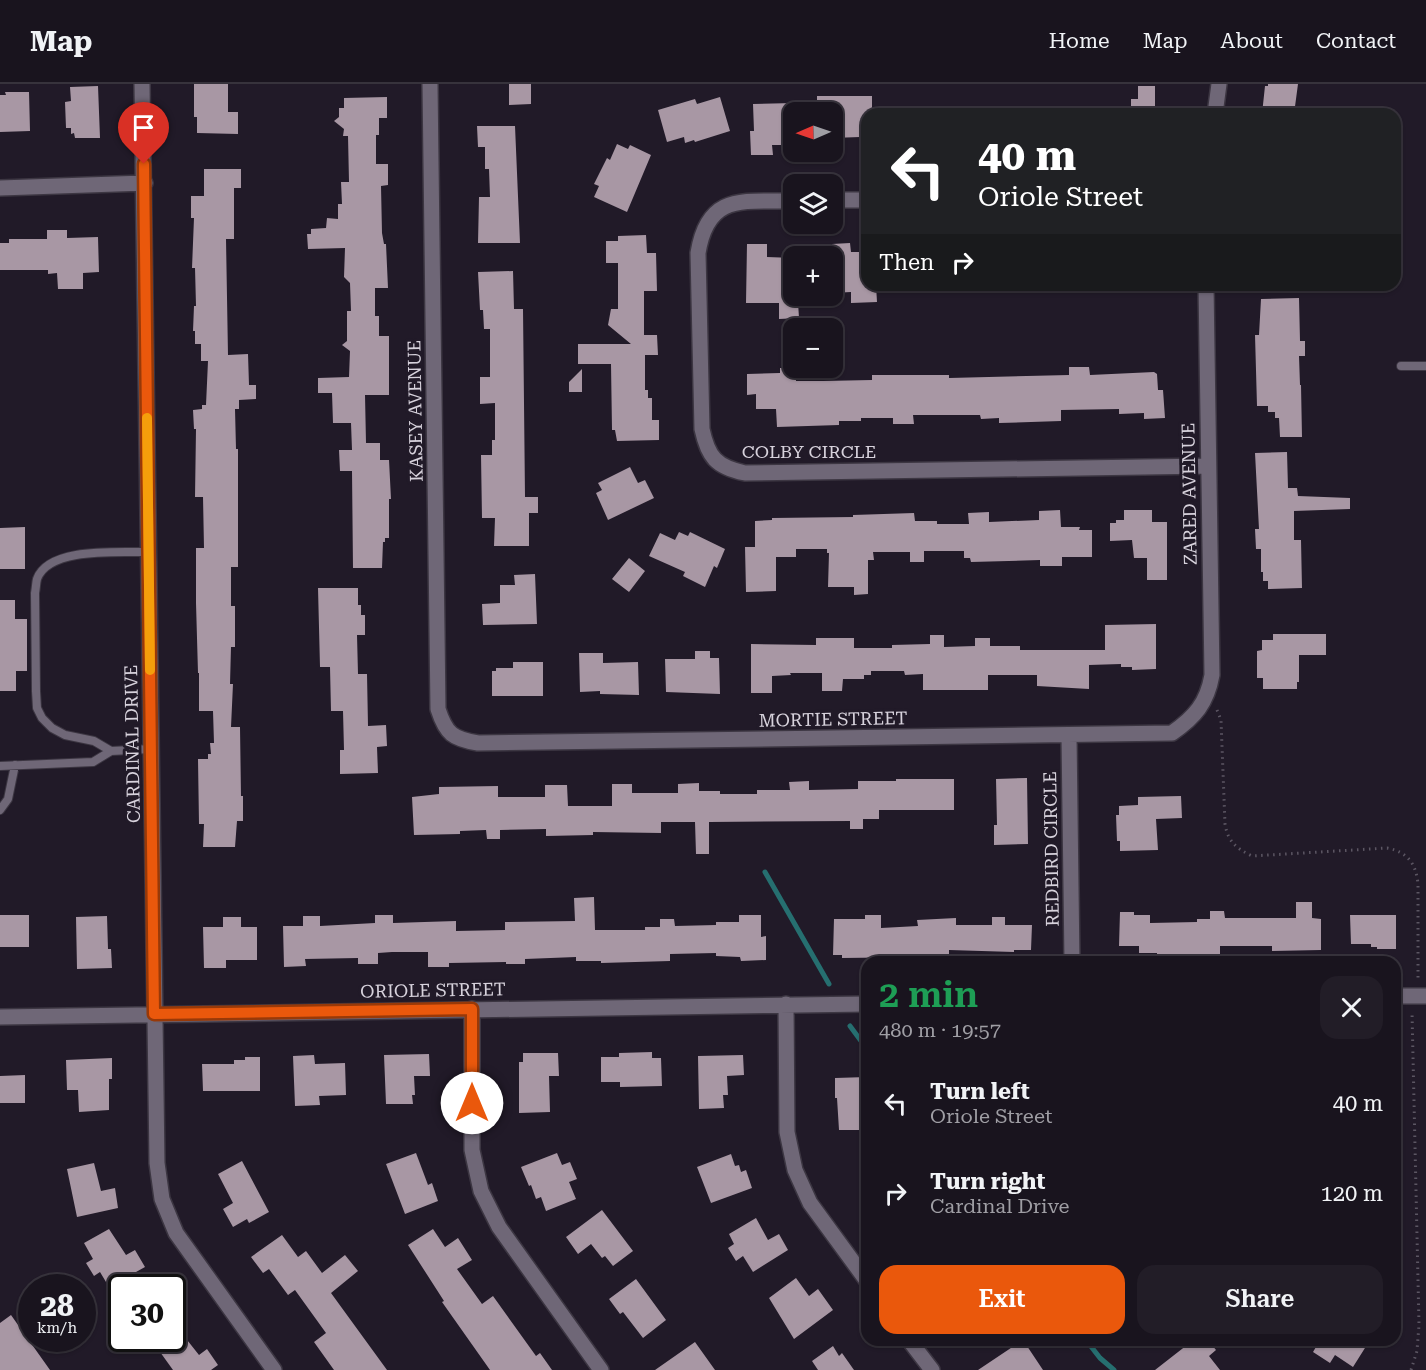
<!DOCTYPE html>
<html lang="en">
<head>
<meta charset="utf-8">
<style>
  :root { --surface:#19141e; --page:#221d27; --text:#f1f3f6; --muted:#9f9ea4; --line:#37333c; --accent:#ea580c }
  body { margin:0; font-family:"Roboto Serif",serif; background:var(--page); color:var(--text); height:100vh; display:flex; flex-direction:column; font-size:22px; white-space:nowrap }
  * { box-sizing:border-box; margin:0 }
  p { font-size:20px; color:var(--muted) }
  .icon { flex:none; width:33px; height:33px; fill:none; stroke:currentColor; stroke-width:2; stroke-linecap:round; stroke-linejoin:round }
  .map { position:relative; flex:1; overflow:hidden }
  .sheet { position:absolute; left:861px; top:872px; width:540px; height:390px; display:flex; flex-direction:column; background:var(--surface); border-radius:18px; box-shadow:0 2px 4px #0004,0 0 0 2px var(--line) }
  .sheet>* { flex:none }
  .guide { position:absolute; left:861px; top:24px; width:540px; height:183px; border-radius:18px; box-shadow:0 2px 4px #0004,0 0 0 2px var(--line); background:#202124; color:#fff; overflow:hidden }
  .needle { width:39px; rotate:268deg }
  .tools { position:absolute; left:783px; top:18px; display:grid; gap:12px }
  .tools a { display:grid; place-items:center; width:60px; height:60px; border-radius:12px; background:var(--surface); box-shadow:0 2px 4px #0004,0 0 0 2px var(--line); font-size:30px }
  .speed { position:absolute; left:18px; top:1190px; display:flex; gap:12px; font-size:30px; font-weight:700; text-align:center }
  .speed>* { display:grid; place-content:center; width:78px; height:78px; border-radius:50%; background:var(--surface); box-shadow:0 2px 4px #0004,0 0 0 2px var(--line); line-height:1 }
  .speed small { font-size:15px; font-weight:400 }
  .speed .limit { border:3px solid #111; border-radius:9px; background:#fff; color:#111 }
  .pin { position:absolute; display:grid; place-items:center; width:51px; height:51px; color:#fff; margin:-62px -26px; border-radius:50% 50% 50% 0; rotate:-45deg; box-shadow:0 0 6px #0007 }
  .pin .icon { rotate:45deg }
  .me { position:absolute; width:66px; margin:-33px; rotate:0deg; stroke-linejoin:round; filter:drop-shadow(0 0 4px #0008) }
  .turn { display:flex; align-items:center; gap:21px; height:126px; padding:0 18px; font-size:27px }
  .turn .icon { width:78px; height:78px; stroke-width:2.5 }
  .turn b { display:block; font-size:42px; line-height:51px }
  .then { display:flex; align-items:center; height:57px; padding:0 18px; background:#0003; gap:12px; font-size:22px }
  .round { display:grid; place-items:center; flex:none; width:63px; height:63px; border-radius:18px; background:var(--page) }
  .summary { display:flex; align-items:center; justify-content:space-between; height:102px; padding:0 18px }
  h1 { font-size:36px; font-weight:600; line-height:45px; color:#1e9e55 }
  .button { display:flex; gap:12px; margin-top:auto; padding:12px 18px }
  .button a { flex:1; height:69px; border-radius:18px; background:var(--accent); color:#fff; font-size:24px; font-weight:600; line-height:69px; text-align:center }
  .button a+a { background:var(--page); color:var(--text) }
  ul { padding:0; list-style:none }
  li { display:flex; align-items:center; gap:18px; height:90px; padding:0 18px }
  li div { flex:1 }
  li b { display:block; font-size:22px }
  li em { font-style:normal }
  header { display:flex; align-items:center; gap:36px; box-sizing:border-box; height:84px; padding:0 30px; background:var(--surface); border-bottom:2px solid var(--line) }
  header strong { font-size:28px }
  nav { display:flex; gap:33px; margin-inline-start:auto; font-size:21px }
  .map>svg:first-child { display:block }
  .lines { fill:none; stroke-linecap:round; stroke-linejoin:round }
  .stream { stroke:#266f70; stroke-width:5 }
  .building { fill:#a897a4 }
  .service-casing { stroke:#3c3642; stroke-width:10 }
  .minor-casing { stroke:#3c3642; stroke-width:18 }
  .path { stroke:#5c5663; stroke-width:3; stroke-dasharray:1.5 4.5; stroke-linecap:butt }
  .service { stroke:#6f6777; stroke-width:8 }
  .minor { stroke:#6f6777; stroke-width:15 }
  .route-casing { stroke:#983908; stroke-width:15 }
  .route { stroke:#ea580c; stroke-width:10 }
  .slow { stroke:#f59e0b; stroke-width:10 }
  .labels { text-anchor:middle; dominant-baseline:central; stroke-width:6; stroke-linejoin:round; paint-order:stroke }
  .street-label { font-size:18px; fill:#d7d2dc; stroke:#211a28 }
</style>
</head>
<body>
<header>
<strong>Map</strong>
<nav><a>Home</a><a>Map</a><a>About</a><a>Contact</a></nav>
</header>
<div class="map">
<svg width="1426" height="1286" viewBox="0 0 1426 1286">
  <rect width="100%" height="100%" fill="#211a28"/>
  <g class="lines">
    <path class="stream" d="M765 788 829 900
      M850 942 867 965
      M1086 1256 1100 1274 1114 1286"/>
  </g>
  <path class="building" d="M194 0H228V28H238V50L197 49V33H194Z
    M509 0H531V20L509 21Z
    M1268 0H1298L1294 30H1262L1265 2H1268Z
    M98 2 100 54H75L74 49 71 50V44H66L65 18 71 17 70 3Z
    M1138 2H1155V30H1131V15H1138Z
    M5 8H29L30 47 0 48V11H6Z
    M817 12H872V30H867V51H860V53L832 54V28H817Z
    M387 13V34H379V51H376V80H388V101L381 102 382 149 384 160H386L388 204H375V232H379V252H389V311H365L366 359H380V376H389L391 415H389V454H385V458H383L382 484H353L352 387H340L339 366H352L351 339H333L332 309H318V294L349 293 350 267 342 261 347 257V227H351L350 199 344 193 345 164 308 165 307 150H311V145L326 144 327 134 338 135V120H342L341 98H349L348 52H343L344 45 334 37 339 33V24H344V14Z
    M720 13 730 47 695 58 694 56 685 59 684 53 667 58 658 26 695 15 697 20Z
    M794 19V61H772L773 71H751L750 47H754L753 20Z
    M477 42H515L520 159H478L479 113H490L489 85H485V63H478Z
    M617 60 628 65 630 61 651 71 627 128 594 113 599 102 594 100 607 74 610 76Z
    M204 85H241V104H234V155H226L228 271 248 270 249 301H256V315L239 316V325H235L236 365H238V483H231V522H235V563H231L230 600H233L231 643H240L241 712H243V737H237L235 763H203L204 740H199L198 675H208V670H211L210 659H214L213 627H199V589H198L196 519V464H204L203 413H195L196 345H194L193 326 202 325V321H206L208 277H201V260H195V247H193L194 222H196L195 184H192L194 134H191V112H204Z
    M47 146H67V154L98 153 99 188 83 189V205H58L57 189 48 190V186H0V159H9V155H47Z
    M646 151 647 169H656L657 207H644V251H657L658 271H645V306H648V314H652V336H659V356L617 357 615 346H612L611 280H578V260H631L608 241 611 225H618V179H606V157H618V152Z
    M850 159 851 168H867V201H876L877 218 851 219V208L832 209V160Z
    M747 160H767V173L794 174V218H798L799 234 779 235V219H746Z
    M513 187 514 225H523L525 413H538V429H529V462H494L495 434H482L481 371H492V356H495V319L480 320V293H490V245H484L483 226H480L478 188Z
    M1299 214 1300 257H1305V272H1299L1300 301H1301L1302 353H1280L1279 334H1275V328H1268V322H1257L1255 251H1259L1261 215Z
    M1069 283H1089L1090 291 1154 288 1157 290 1158 306H1163L1165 334 1144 335V329L1119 330V325L1061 326V337L999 339V334L981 335 980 331H913L914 340H893V334H861V337H839V341L777 343 776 325H756V310L747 311V290L780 289V284H795L796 297H823L872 296V291H949V294L1069 291Z
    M582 285V308H569V298Z
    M1287 368 1288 404H1297L1298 412 1350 414V425L1294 427V456H1301L1302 504 1268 505V497H1263V488H1261V465H1256L1255 445H1259L1255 369Z
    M630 383 638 399 645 396 654 414 608 436 596 409 602 406 598 399Z
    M1060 426 1061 443H1080L1079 446H1092V473H1062V482H1040V476L971 478 970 474H964V467H924V478H910V468H873L874 476H868V510L854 511V503H828L829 469H827V465H796V473H776V507L746 508 745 463H755V437L772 436V434L853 433V431L914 429 915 437H937V440H969L968 429 989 428V438L1039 436V427Z
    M1124 426H1152V438H1167V496H1147V474H1134L1132 456 1110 457V439H1116V436H1124Z
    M25 443V485H0V444Z
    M679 448 688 452 690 448 725 465 717 484 714 482 705 503 683 492 685 488 649 472 660 449 675 456Z
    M629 474 645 487 629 508 612 495Z
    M535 490 537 540 483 541 482 520 500 519V501H515L514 491Z
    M318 504H358V521H361V531H365V551H357L358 590H367L368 642 386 641 387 662 377 663 378 689 340 690V666H344L343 627H331L330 583H320Z
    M0 516H15V535H27V587H16V607H0Z
    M1156 540V585L1132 586V583H1121V580L1089 581V605L1037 602V591H988V606H923V590L905 591 904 587H871V591H864V595H843L842 607H822V589H790L791 591 772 592V609H751V560L816 561V554H854V564H892V561L930 560V551H944V563L975 562V554H990V562H1020V566H1105V541Z
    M1273 550H1326V571H1299V598H1297V605H1263V594H1257V567L1262 566V556H1273Z
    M695 567H710V574H719L720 610 666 608 665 575H695Z
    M579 569H603V579L638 578 639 611 600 610V607L580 608Z
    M513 578H543V612H492V587H496V584H513Z
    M1027 694 1028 760 994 761V741H997L996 695Z
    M896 695H954V726H879V735H863V745H850V737L709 738V770H696L695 738H661V749L593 748V751L546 752V745L500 746V755H487L486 746 460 747V750L414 751 412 713 439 710V703L498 702V713H545V701H567L568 722H612V700H632V709H678V700L699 699V707H720V710H757V706H790L789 698 809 697V706L858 705V697H896Z
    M1181 712 1182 734 1156 735 1158 766 1120 767V757H1117L1116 731H1119V722L1138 721V713Z
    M594 813 595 846H645V843H660V835H674L675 842 716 841V838H739V831H761V853L766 852V876L741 877 740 873 716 872V869L670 870V877L601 879V877H576V873L525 875V880H506V878L449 879V883H428V868H392L378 869V880H358V874L305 875 306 882 284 883 283 842H303V832H320V842L375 839V831H393V839L456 837V847L505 846V838L575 837 574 814Z
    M1296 818H1312V834L1321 835V866L1272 867V862H1220V870L1157 871V869H1139V862H1119L1120 828H1134V831H1150V839L1197 838V835H1210V827H1224L1225 834H1296Z
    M0 831H29V863H0Z
    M865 831H881V844L918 842 917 836 956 834V841H992V833H1005V841H1032L1031 866H1014V868L949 866V873L923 875V873L842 874V871H833L834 835H865Z
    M1350 831H1396V865H1377V863H1371V860H1351Z
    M107 832 108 865H111L112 884 77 885 76 833Z
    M223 833H241V843H257V876H226V884H204L203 843H223Z
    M652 968V974H661L662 1002 620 1003V998H601V973H619V969Z
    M523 969H558L559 992H549L550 1028 519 1029V978H523Z
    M429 970 430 992H414L415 1011H412L413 1020H386L384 971Z
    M314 971 315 980 345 979 346 1011 319 1012 320 1021 295 1022 293 972Z
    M743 971 744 991 727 992 728 1011H723L724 1024 699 1025 698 972Z
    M245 973H260V1007H203L202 980H234V976H245Z
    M112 974V995H109V1026L79 1028 78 1006H67L66 976Z
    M25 991V1019H0V992Z
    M867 993V1046H839L837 1014H835V994Z
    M416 1069 428 1101 432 1099 438 1117 405 1130 386 1080Z
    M557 1069 562 1081 570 1078 577 1095 569 1098 576 1115 546 1127 541 1113 536 1115 531 1101 529 1102 521 1083Z
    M731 1070 735 1082 739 1081 741 1088 746 1086 752 1104 711 1119 697 1083Z
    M242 1077 269 1128 249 1139 247 1135 233 1143 223 1125 233 1119 218 1090Z
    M94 1079 101 1107 115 1104 118 1124 77 1133 67 1085Z
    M602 1126 633 1167 613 1182 605 1172 602 1174 591 1160 578 1170 566 1153Z
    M756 1134 768 1156 779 1150 788 1166 753 1188 743 1172 736 1177 728 1164 734 1160 729 1150Z
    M109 1145 126 1171 135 1166 145 1183 109 1203 100 1188 94 1192 86 1179 93 1175 84 1159Z
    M433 1145 445 1163 458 1154 472 1176 457 1185 482 1220 493 1212 536 1272 540 1269 552 1286H490L442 1218 444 1217 408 1161Z
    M282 1151 298 1173 306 1167 322 1189 345 1171 358 1187 331 1209 387 1286H334L314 1258 326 1249 295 1206 288 1211 269 1185 263 1189 251 1173Z
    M796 1194 809 1212 818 1205 833 1226 794 1255 769 1214Z
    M636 1195 666 1236 643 1254 623 1228 620 1230 609 1215Z
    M11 1231 50 1286H0V1239Z
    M172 1237 199 1271 207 1265 218 1281 211 1286H173L150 1254H172Z
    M1023 1256 1043 1286H978Z
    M1197 1256H1208L1216 1266 1209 1272 1220 1286H1155L1187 1261 1188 1262Z
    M1320 1256H1370L1353 1283 1335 1271 1330 1279 1313 1268Z
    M695 1258 715 1286H655Z
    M833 1262 839 1272 842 1269 854 1286H818L812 1277Z"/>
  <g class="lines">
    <g class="service-casing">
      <path id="service" d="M1401 282H1426
        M149 468C121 469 49 462 37 495 36 499 36 504 35 509L36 607 37 624 42 634 52 644 65 651 94 657 111 667 151 665
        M0 682 93 678 111 667
        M0 726 8 715 15 681"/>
    </g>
    <g class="minor-casing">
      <path id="minor" d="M142 0 157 1079 162 1115 176 1149 274 1286
        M430 0 438 625C446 650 453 655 478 659L1172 649C1195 633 1207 619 1212 591L1206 201
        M1215 30 1219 0
        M0 104 145 99
        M832 116H867
        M794 117C744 118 708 108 698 169L702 345C708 373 716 383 745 389L1208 382
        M1069 652 1072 878
        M1395 912H1426
        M786 920 787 1048 795 1086 810 1119 867 1197
        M472 925V1066L481 1107 499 1143 601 1286
        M0 933 867 920
        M909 1256 932 1286"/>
    </g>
    <path class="path" d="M1217 626 1221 636 1225 740C1228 758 1236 764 1252 772L1387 764C1408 768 1416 780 1418 800V895
      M1411 1286 1417 1267 1419 1241 1412 928"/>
    <use href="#service" class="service"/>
    <use href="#minor" class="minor"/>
  </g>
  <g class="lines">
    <g class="route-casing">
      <path id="route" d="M144 80 154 930 472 925V1019"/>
    </g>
    <use href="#route" class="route"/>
    <path class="slow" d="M147 334 150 586"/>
  </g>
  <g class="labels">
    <g class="street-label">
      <text transform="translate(415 327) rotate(-91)">KASEY AVENUE</text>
      <text x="809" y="367">COLBY CIRCLE</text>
      <text transform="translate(1189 410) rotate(-91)">ZARED AVENUE</text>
      <text transform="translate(833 635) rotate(-1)">MORTIE STREET</text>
      <text transform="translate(132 660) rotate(-91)">CARDINAL DRIVE</text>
      <text transform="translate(1051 765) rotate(-91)">REDBIRD CIRCLE</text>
      <text transform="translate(433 906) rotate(-1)">ORIOLE STREET</text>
    </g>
  </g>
</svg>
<div class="tools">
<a><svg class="needle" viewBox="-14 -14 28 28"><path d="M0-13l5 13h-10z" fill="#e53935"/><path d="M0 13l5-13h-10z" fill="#9f9ea4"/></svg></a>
<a><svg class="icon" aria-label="layers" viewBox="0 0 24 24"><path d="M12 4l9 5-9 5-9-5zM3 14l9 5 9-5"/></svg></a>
<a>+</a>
<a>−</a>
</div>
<div class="speed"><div>28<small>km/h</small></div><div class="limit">30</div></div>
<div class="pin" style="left:144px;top:80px;background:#d93025"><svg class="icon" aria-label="arrive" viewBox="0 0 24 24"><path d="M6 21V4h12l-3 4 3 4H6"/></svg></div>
<svg class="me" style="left:472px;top:1019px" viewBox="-20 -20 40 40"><circle r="19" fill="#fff"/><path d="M0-13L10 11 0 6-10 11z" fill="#ea580c"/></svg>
<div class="guide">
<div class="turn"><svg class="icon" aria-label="left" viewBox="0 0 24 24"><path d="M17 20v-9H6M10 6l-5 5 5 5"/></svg><div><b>40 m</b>Oriole Street</div></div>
<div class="then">Then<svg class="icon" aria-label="right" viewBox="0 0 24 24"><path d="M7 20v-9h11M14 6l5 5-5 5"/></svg></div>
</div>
<section class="sheet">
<div class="summary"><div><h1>2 min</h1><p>480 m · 19:57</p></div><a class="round"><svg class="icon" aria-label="close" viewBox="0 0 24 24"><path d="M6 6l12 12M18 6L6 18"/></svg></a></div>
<ul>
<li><svg class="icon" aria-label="left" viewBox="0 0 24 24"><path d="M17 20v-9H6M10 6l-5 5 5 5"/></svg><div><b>Turn left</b><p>Oriole Street</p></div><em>40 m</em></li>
<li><svg class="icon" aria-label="right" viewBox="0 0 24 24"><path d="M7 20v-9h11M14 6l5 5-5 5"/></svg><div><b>Turn right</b><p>Cardinal Drive</p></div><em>120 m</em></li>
</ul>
<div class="button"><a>Exit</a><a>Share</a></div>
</section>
</div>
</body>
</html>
